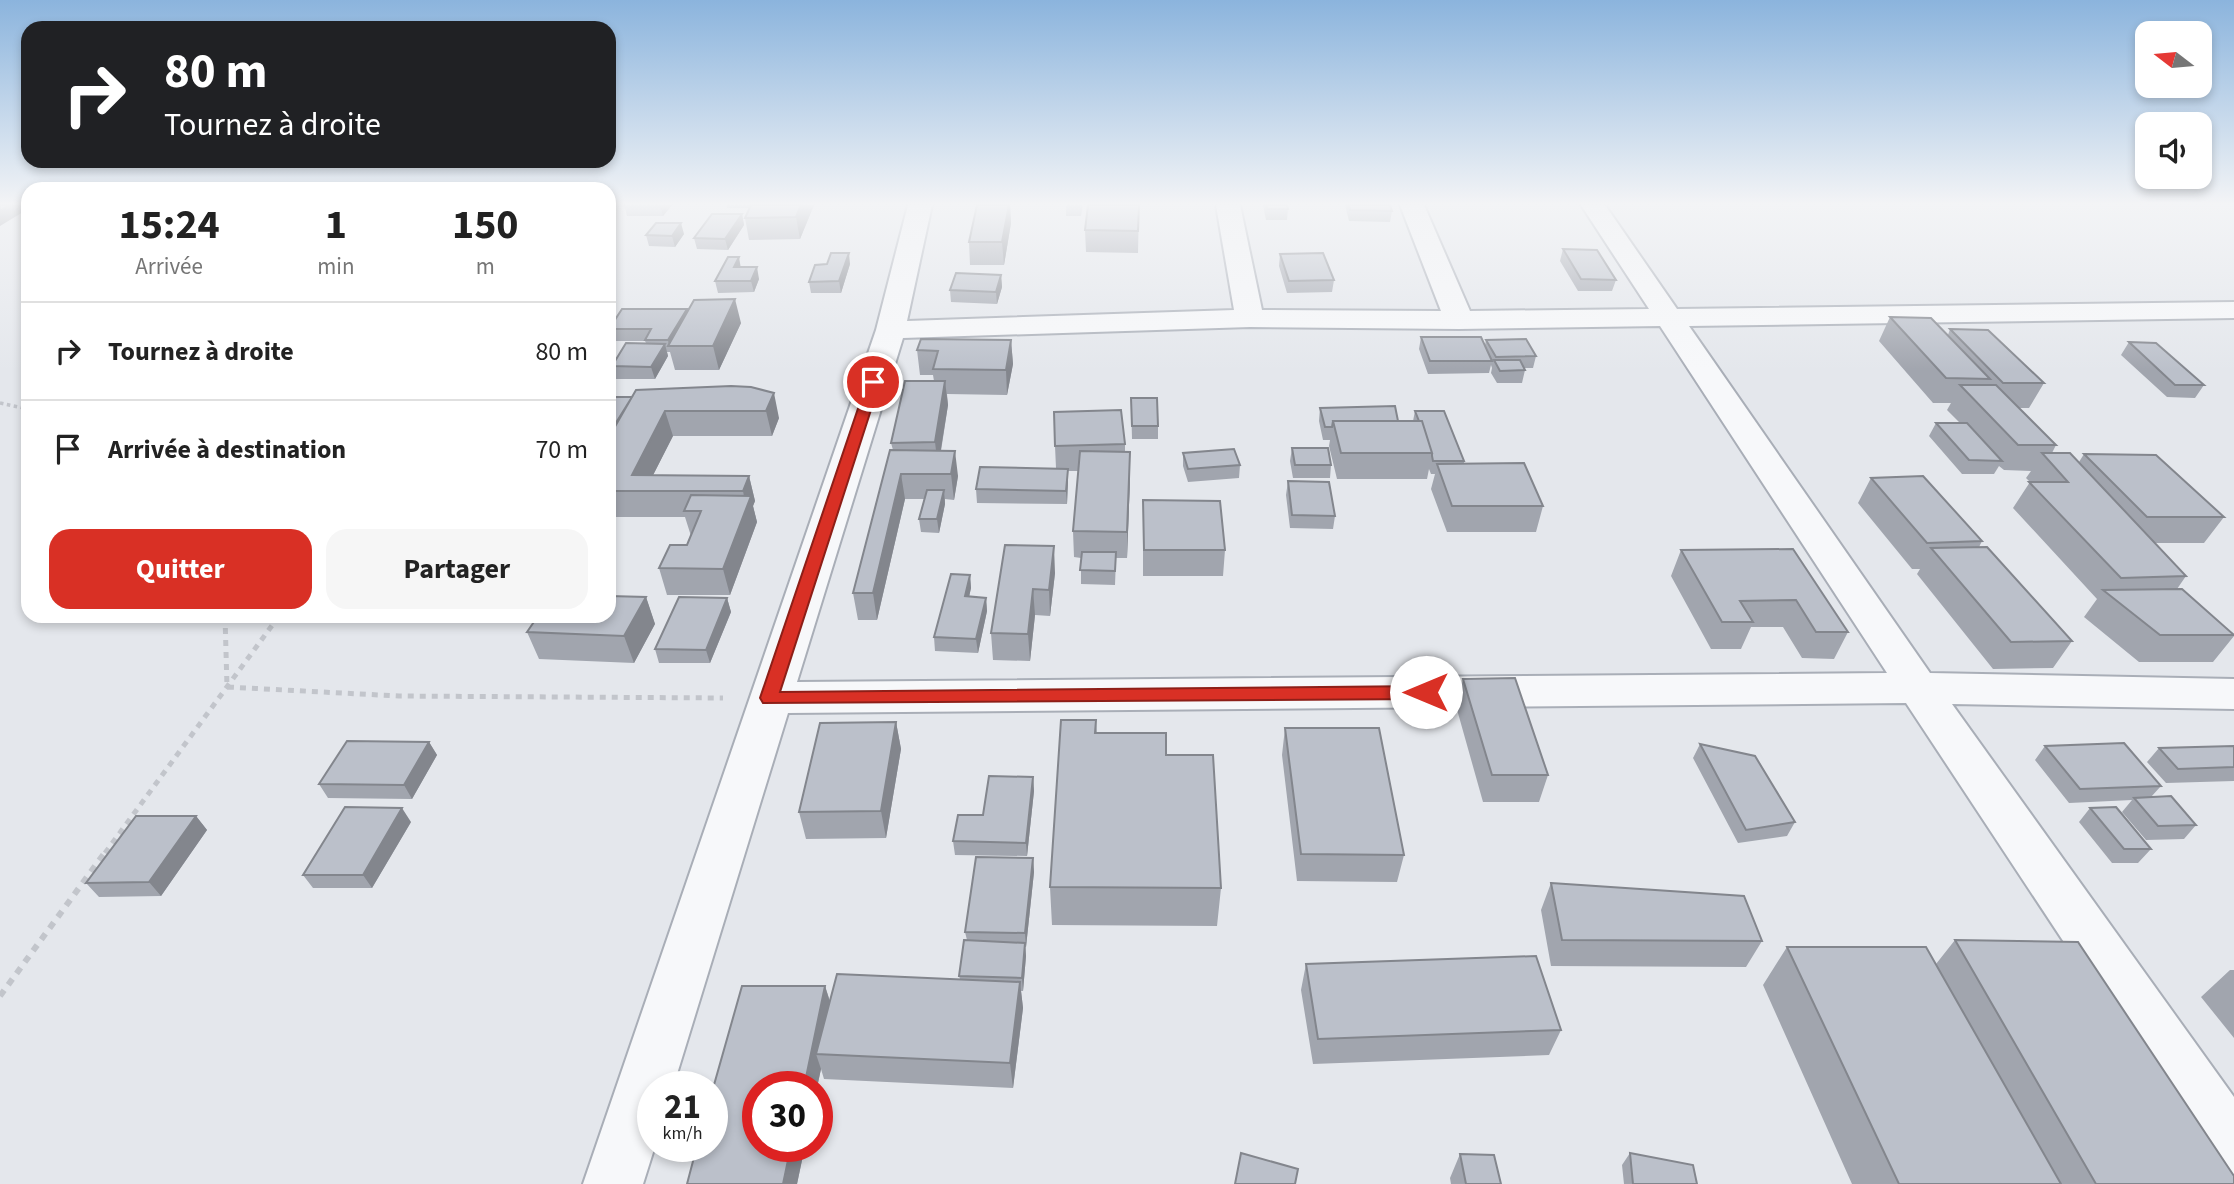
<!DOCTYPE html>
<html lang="fr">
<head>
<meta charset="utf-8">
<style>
  :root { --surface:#fff; --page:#f6f6f6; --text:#222; --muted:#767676; --line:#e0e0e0; --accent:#d93025 }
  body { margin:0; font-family:"Source Sans 3",sans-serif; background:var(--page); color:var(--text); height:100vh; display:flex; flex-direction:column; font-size:26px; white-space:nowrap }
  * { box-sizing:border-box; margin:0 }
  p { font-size:23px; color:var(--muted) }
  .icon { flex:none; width:38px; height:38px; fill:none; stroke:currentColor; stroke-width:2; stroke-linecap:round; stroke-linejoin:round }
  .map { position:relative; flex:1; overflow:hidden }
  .sheet { position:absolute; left:21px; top:182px; width:595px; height:441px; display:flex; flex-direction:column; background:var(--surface); border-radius:21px; box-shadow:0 4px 10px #0003 }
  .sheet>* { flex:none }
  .banner { position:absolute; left:21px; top:21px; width:595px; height:147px; border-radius:21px; box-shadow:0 4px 10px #0003; background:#202124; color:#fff; overflow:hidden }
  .needle { width:46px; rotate:286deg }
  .tools { position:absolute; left:2135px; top:21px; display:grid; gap:14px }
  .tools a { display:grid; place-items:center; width:77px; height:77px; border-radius:14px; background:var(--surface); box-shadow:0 4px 10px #0003; font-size:35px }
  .speed { position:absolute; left:637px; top:1071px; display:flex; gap:14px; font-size:35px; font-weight:700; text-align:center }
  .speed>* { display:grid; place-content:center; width:91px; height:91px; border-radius:50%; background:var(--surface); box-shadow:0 4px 10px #0003; line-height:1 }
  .speed small { font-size:18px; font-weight:400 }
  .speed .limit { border:10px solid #d22; background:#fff; color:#111 }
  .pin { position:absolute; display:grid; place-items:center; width:60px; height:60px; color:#fff; margin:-30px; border:4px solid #fff; border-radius:50%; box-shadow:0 2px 7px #0007 }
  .me { position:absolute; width:77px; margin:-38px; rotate:270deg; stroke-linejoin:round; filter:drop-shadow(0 0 5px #0008) }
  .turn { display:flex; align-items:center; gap:24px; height:147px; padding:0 28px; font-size:32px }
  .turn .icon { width:91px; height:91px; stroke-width:2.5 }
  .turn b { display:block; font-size:49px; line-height:60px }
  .eta { display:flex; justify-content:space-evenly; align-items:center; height:119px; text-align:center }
  .eta b { font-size:42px; font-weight:700; line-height:49px }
  .action { display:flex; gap:14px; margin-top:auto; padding:14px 28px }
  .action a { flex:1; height:80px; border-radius:21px; background:var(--accent); color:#fff; font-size:28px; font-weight:700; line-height:80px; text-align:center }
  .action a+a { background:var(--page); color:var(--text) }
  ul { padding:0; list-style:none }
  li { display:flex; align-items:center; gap:21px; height:98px; padding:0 28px; border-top:2px solid var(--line) }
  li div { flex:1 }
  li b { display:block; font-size:26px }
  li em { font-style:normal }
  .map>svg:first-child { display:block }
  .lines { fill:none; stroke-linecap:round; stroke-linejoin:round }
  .minor-casing { stroke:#a9aeb7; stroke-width:4 }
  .path-far2 { stroke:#c2c5cb; stroke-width:3.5; stroke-dasharray:3.5 3.5; stroke-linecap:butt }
  .path-far1 { stroke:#c2c5cb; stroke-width:5; stroke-dasharray:6 6; stroke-linecap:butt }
  .path { stroke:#c2c5cb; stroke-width:6; stroke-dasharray:7 7; stroke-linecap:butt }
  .minor { fill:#f7f8fa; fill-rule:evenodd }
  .wall { fill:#a1a5ae }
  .shaded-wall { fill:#83868d }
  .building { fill:#bbc0ca; stroke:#83868d; stroke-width:2 }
  .route { fill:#d93025; stroke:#8d1f18; stroke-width:2 }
</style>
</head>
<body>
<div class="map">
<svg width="2234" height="1184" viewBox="0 0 2234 1184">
  <rect width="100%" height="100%" fill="#e4e7ec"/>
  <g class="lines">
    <g class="minor-casing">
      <path id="minor" d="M908 205H932L907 321 1234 310 1216 205H1240L1262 310 1441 311 1400 205H1424L1470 311 1649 309 1581 205H1605L1677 309 2234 302V318L1689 326 1930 673 2234 679V709L1952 704 2234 1097V1176L2213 1168 1906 703 788 713 673 1087H653L655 1146 643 1184H583L876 330ZM1660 326 1887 673 797 682 903 338 1250 327 1459 329Z"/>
    </g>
    <path class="path-far2" d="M0 403 28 409"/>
    <path class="path-far1" d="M225 616 227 687 399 696 723 698
      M105 853 279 616"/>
    <path class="path" d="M0 996 106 851"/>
    <use href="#minor" class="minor"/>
  </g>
  <path class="wall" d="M624 205H672L663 216H627Z
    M727 205H814L800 239 749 240 745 218 750 208H727Z
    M1009 205H1010L1011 223 1004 265H970L969 242Z
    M1066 205H1083L1081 216H1066Z
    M1139 205 1138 253 1086 252 1085 230Z
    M1263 205H1287L1288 209 1287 220H1266Z
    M1345 205H1390L1392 211 1390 222 1349 221Z
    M742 214 744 225 728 250 697 249 694 238Z
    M684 234 675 247 649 246 646 235Z
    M1563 249 1616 280 1612 291H1578L1560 261Z
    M1280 254 1334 280 1332 292 1287 293 1279 266Z
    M850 264 841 293H811L809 282Z
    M741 267 759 279 754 292 718 293 715 281Z
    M1001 275 1002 287 997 304 951 302 950 290Z
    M687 311 741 323 719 370H675L670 352H667L668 356 655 379H615L612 366 646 343 645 341H612L609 329Z
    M1890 317 1948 335 1950 329 2044 383 2029 408H2019L2056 445 2052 453 2079 462 2084 454 2224 517 2204 543H2155L2186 576 2177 589 2234 634V636L2213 662H2139L2084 617 2097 599 2013 508 2030 482 2026 478 2031 471 2004 470 1999 466 1994 474H1962L1929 436 1936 423H1960L1947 410 1951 403H1933L1879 341Z
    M1421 337 1485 345 1486 340 1536 356 1533 368H1524L1525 370 1522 383H1497L1491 373 1492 368 1491 365 1489 373 1428 374 1419 349Z
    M1011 340 1013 364 1007 395 947 394 948 405 941 451 958 476 954 500 945 499V504L939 533 921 532 919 519 924 499H905L877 620H858L853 593 893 450 891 443 934 381 933 375H920L917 350Z
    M2129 342 2204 385 2195 398 2167 397 2121 355Z
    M731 386 779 418 772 436H673L653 475 749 476 755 501 753 506 757 522 730 595H667L659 568 687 545 691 536 685 517H609V397H632Z
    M1131 398 1158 426V439H1132Z
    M1320 408 1398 421H1413L1415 411 1464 461V464L1543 506 1536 532H1447L1431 489 1435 474H1431L1429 469 1427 479H1337L1329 446 1330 440H1323L1319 421Z
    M1125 444V452L1130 478 1127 558H1116L1115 585 1081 584V558L1074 557 1073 531 1079 471H1068L1067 504 977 503 976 489 1056 468 1055 446Z
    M1292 448 1331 465 1330 478H1293L1290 461Z
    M1183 453 1240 465 1239 478 1188 482 1183 466Z
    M1871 478 1982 541 1979 547 2072 641 2053 668 1993 669 1917 574 1920 569H1912L1858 503Z
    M1288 481 1335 516 1333 529 1290 528 1286 495Z
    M1143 500 1225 550 1223 576H1143Z
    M1005 545 1055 573 1050 616 1035 615 1030 661 993 660 991 633Z
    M1793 549 1848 632 1834 659 1802 658 1783 627H1751L1741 649H1711L1671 576 1681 550Z
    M970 575 971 588 969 597 986 598 987 611 978 653 935 651 934 637Z
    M646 597 655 624 634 663 539 659 527 632Z
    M727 598 731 612 710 663H659L655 649Z
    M1463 679 1548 775 1539 802H1483L1456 706Z
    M1096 720 1097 733 1221 888 1217 926 1052 925 1050 887Z
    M896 722 901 749 886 838 806 839 799 812Z
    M1285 728 1404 855 1397 882 1297 881 1282 755Z
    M429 742 437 755 412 799 328 798 319 784Z
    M1700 744 1795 822 1787 836 1738 843 1693 758Z
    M2045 746 2161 786 2151 797 2196 825 2184 839 2146 840 2122 812 2132 800 2069 803 2035 760Z
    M2234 746V781L2166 783 2147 762 2159 748Z
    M1033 777 1034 791 1027 856 955 855 953 841 983 815Z
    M2090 808 2151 849 2138 863H2112L2079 822Z
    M196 816 207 830 161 896 99 897 86 883Z
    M411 822 372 888H313L303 875Z
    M1033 858 1034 872 1026 947H1025L1026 956 1023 991H1021L1023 1008 1013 1088 824 1079 821 1069 797 1184H687L825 986 830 1001 960 979 959 976 967 940 965 932Z
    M1551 883 1762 941 1746 967 1551 966 1541 910Z
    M1955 940 2234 1184H1852L1763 985 1787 947 1936 964Z
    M1306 964 1561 1030 1549 1055 1313 1064 1301 990Z
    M2230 970H2234V1038L2201 997Z
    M1630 1153 1697 1184H1624L1622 1165Z
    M1460 1154 1501 1184H1451L1450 1178Z"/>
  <path class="shaded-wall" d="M10 205H28V209L0 226V211Z
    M660 205H672L663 216Z
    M801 205H814L800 239 796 217Z
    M1009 205H1010L1011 223 1004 265 1002 242Z
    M742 214 744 225 728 250 725 239Z
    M681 223 684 234 675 247 672 236Z
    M849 253 850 264 841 293 839 281Z
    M739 257 741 269 734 267Z
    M757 267 759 279 754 292 751 281Z
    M1001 275 1002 287 997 304 996 292Z
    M735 299 741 323 719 370 713 346Z
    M687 309 690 321 669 346 668 340Z
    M1011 340 1013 364 1007 395 1006 370Z
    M665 344 668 356 655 379 651 367Z
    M945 381 948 405 938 467 935 442Z
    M774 393 779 418 772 436 766 411Z
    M665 411 673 436 645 491 632 475Z
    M955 451 958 476 954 500 951 474Z
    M1130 452V478L1127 558V532Z
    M1068 469V482L1067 504 1066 491Z
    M901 474 905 499 877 620 873 593Z
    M749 476 755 501 753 506 757 522 730 595 723 569 746 507 743 491Z
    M944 490 945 504 939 533 937 519Z
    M1054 546 1055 573 1050 616 1049 590Z
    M970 575 971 588 966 610 965 596Z
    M1033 589 1035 615 1030 661 1028 634Z
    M646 597 655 624 634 663 624 636Z
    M727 598 731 612 710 663 706 650Z
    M986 598 987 611 978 653 976 639Z
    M896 722 901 749 886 838 881 811Z
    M429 742 437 755 412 799 404 785Z
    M1033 777 1034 791 1027 856 1026 843Z
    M402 808 411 822 372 888 363 875Z
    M196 816 207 830 161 896 149 882Z
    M1033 858 1034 872 1026 947 1025 933Z
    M1025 943 1026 956 1023 991 1022 978Z
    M1020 982 1023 1008 1013 1088 1010 1063Z
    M825 986 833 1012 816 1054 821 1069 817 1087H804Z
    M791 1146H805L797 1184H783Z"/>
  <path class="building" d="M0 205H10L0 211Z
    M751 205H801L796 217 745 218Z
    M977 205H1009L1002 242H969Z
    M1088 205H1139L1138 231 1085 230Z
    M1266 205H1287L1288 209H1267Z
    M1349 205H1390L1392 211 1350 210Z
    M712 214H742L725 239 694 238Z
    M656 223H681L672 236 646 235Z
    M1563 249 1597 250 1616 280 1581 279Z
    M831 253H849L839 281 809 282 815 265 827 264Z
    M1323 253 1334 280 1289 281 1280 254Z
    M728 257H739L734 267H757L751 281H715Z
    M956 273 1001 275 996 292 950 290Z
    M735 299 713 346H668L694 300Z
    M622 309H687L668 340H645L651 329H609Z
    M1890 317 1931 318 1990 379 1946 378Z
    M1950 329 1988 330 2044 383H2003Z
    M1421 337H1481L1492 361H1430Z
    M921 339 1011 340 1006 370 933 369 938 351 917 350Z
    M1526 339 1536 356 1496 357 1486 340Z
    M2129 342 2156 343 2204 385H2175Z
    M626 343 665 344 651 367 612 366Z
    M1494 360H1520L1525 370 1500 371Z
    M905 381H945L935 442 891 443Z
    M1960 385H1996L2056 445H2018Z
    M731 386 751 387 774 393 766 411H665L632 475 749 476 743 491H609V437L636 390Z
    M609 397H632L614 426H609Z
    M1131 398H1157L1158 426H1132Z
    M1395 406 1398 421H1333L1332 427H1325L1320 408Z
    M1121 410 1125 444 1055 446 1054 412Z
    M1415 411H1444L1464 461H1433L1432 456V453L1422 421H1419Z
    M1333 421H1422L1432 453H1341Z
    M1936 423H1967L2002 461 1969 460Z
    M1292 448H1328L1331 465H1295Z
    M1234 449 1240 465 1188 469 1183 453Z
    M890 450 955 451 951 474H901L873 593H853Z
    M1080 451 1130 452 1127 532 1073 531Z
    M2042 453H2070L2186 576 2121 578 2029 482H2068Z
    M2084 454 2156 455 2224 517H2147Z
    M1524 463 1543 506H1452L1437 464Z
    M980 467 1068 469 1066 491 976 489Z
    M1923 476 1982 541 1927 543 1871 478Z
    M1288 481 1329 482 1335 516 1292 515Z
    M927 490H944L937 519H919Z
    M691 495 751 496 723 569 659 568 670 545H687L701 511H684Z
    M1143 500 1220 501 1225 550H1144Z
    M1005 545 1054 546 1049 590 1033 589 1028 634 991 633Z
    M1987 547 2072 641 2011 642 1931 548Z
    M1793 549 1848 632H1816L1796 600 1740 601 1753 622H1722L1681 550Z
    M1082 552H1116L1115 571 1080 570Z
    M951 574 970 575 965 596 986 598 976 639 934 637Z
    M2182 589 2234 635H2160L2103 590Z
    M609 596 646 597 624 636 527 632 538 616H609Z
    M679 597 727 598 706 650 655 649Z
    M1515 678 1548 775H1492L1463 679Z
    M1061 720H1096L1095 733H1166V755H1213L1221 888 1050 887Z
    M896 722 881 811 799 812 820 723Z
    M1285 728H1379L1404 855 1301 854Z
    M347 741 429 742 404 785 319 784Z
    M2124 743 2161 786 2080 789 2045 746Z
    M1700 744 1755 756 1795 822 1746 830Z
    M2234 746V767L2178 769 2159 748Z
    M989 776 1033 777 1026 843 953 841 958 815H983Z
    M2171 796 2196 825 2158 826 2134 798Z
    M345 807 402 808 363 875H303Z
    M2116 807 2151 849H2124L2090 808Z
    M136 816H196L149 882 86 883Z
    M976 857 1033 858 1025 933 965 932Z
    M1551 883 1744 896 1762 941 1562 940Z
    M964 940 1025 943 1022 978 959 976Z
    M1955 940 2078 942 2234 1176V1184H2096Z
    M1787 947H1926L2061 1184H1899Z
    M1536 956 1561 1030 1318 1039 1306 964Z
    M837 974 1020 982 1010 1063 816 1054Z
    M742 986H825L804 1087H758V1146H791L783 1184H687L697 1146H712V1092Z
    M1241 1153 1298 1169 1295 1184H1235Z
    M1630 1153 1693 1165 1697 1184H1633Z
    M1460 1154 1494 1155 1501 1184H1466Z"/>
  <linearGradient id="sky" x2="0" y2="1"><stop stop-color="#8bb4dd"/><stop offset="0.55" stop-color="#f3f4f6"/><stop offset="1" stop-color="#f3f4f6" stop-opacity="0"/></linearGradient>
  <rect width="2234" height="371" fill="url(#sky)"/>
  <path class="route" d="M873 378 880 382 780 692 1426 686 1432 688 1435 692 1432 697 1426 699 763 703 760 698 867 382Z"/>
</svg>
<div class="tools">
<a><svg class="needle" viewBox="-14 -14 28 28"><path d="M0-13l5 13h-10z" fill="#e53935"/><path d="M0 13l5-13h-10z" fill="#767676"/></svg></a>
<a><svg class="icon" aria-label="sound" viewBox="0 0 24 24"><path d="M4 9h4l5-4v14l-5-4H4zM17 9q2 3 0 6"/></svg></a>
</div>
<div class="speed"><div>21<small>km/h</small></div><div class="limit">30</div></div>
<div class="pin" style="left:873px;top:382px;background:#d93025"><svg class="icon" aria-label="arrive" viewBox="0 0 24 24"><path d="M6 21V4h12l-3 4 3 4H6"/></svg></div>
<svg class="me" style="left:1426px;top:692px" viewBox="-20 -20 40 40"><circle r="19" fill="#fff"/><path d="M0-13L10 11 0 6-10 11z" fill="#d93025"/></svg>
<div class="banner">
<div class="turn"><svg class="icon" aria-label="right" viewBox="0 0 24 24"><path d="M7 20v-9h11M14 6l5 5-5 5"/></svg><div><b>80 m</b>Tournez à droite</div></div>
</div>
<section class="sheet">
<div class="eta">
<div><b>15:24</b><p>Arrivée</p></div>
<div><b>1</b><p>min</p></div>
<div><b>150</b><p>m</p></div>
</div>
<ul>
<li><svg class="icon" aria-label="right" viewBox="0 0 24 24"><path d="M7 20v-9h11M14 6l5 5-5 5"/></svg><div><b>Tournez à droite</b></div><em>80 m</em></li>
<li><svg class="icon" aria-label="arrive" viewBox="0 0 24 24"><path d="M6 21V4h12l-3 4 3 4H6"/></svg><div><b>Arrivée à destination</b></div><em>70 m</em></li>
</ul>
<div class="action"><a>Quitter</a><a>Partager</a></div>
</section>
</div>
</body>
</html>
